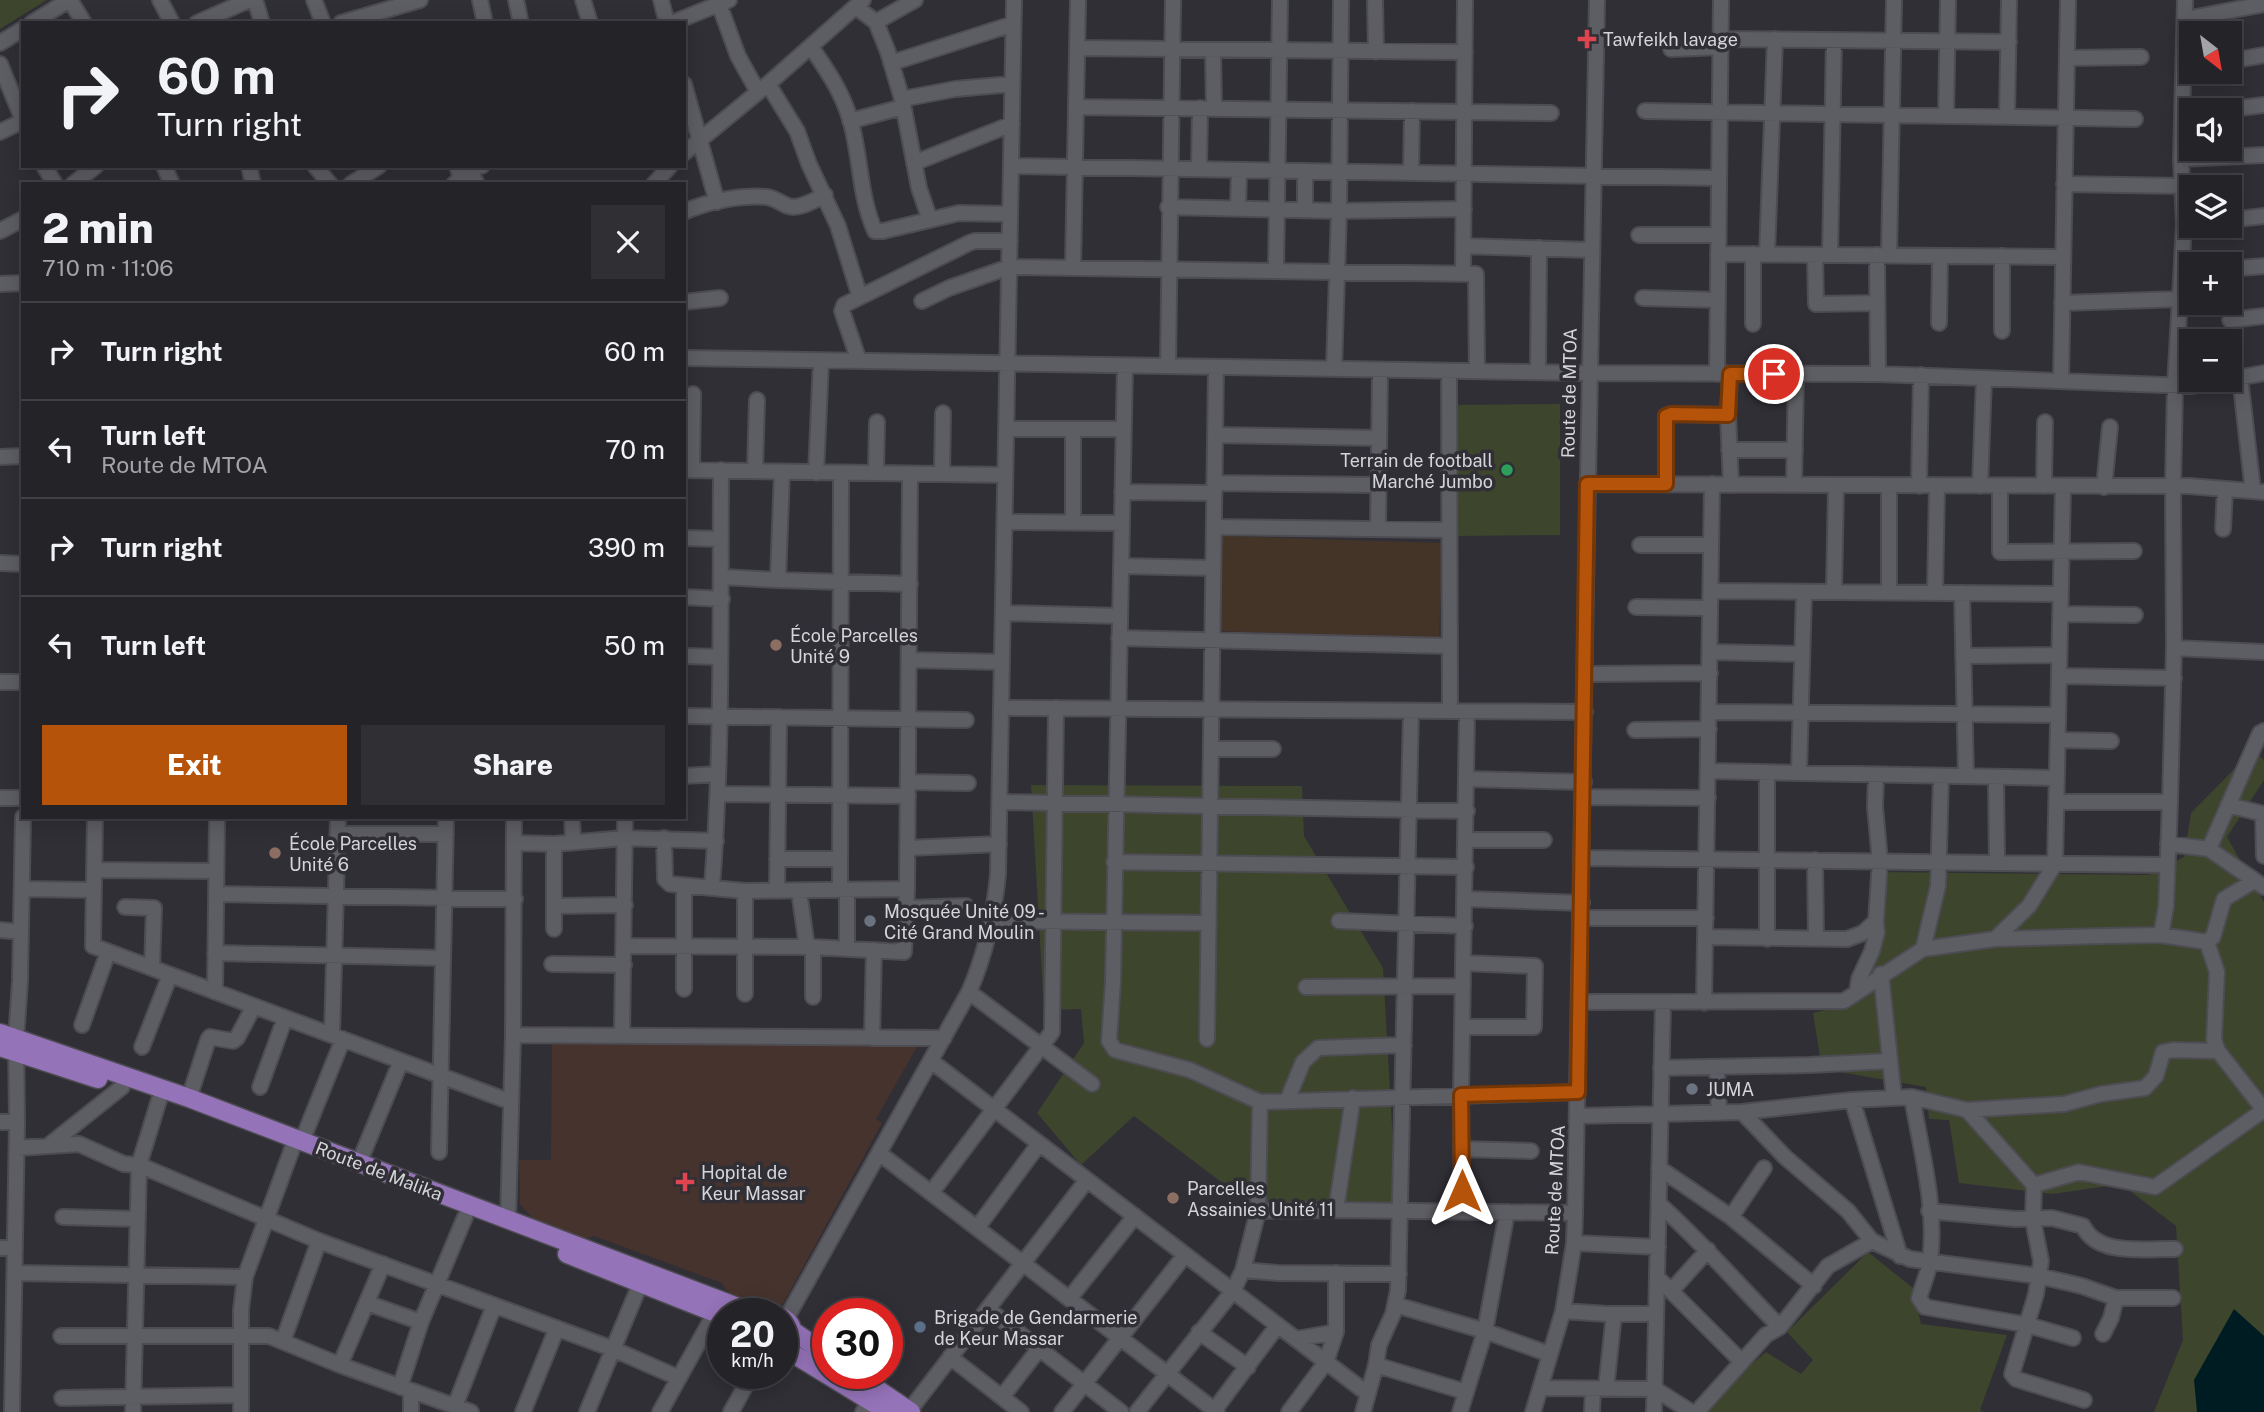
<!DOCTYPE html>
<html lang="en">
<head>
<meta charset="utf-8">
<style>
  :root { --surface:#242328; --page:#302f34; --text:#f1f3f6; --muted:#a3a4a8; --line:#414045; --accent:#b45309 }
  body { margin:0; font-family:"Public Sans",sans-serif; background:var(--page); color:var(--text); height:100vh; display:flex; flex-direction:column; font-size:26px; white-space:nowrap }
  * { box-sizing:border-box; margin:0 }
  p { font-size:23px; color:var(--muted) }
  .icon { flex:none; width:38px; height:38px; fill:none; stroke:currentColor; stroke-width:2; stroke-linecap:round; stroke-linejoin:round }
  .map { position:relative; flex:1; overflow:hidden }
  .side { position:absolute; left:21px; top:182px; width:665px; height:637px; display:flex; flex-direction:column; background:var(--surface); border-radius:0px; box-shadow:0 4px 18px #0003,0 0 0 2px var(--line) }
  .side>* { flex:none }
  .banner { position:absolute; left:21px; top:21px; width:665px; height:147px; border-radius:0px; box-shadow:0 4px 18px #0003,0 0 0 2px var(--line); background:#242328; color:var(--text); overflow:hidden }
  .needle { width:46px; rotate:149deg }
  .buttons { position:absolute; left:2179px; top:21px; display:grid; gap:14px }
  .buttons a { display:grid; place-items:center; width:63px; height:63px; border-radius:0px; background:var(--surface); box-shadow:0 4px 18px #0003,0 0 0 2px var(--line); font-size:35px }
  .speed { position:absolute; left:707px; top:1298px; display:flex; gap:14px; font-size:35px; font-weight:700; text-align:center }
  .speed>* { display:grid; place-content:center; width:91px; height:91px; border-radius:50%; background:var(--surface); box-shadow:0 4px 18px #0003,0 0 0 2px var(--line); line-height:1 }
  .speed small { font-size:18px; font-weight:400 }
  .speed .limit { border:10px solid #d22; background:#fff; color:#111 }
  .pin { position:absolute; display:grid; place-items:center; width:60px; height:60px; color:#fff; margin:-30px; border:4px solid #fff; border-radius:50%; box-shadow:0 2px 7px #0007 }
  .me { position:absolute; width:77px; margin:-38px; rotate:0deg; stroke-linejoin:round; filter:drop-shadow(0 0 5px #0008) }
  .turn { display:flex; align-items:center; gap:24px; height:147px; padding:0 21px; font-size:32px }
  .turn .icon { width:91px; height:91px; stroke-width:2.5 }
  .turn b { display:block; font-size:49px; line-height:60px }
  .round { display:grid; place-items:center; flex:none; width:74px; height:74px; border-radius:0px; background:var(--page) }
  .summary { display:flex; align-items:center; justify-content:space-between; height:119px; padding:0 21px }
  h1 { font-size:42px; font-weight:800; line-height:52px }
  .primary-button { display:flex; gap:14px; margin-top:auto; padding:14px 21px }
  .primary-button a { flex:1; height:80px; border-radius:0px; background:var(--accent); color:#fff; font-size:28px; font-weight:800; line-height:80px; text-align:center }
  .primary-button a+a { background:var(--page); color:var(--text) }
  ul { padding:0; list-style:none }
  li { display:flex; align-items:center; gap:21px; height:98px; padding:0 21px; border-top:2px solid var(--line) }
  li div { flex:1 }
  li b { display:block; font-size:26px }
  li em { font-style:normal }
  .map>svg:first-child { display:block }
  .commercial { fill:#443428 }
  .medical { fill:#46332d }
  .green { fill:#3d452c }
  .water { fill:#001c23 }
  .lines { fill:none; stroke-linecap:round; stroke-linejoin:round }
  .minor-casing { stroke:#4d4c52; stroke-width:18 }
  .major-casing { stroke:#4d4c52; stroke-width:21 }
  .minor { stroke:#5d5d64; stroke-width:14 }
  .major { stroke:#9573b9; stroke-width:18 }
  .route-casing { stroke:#753606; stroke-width:18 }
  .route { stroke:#b45309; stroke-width:12 }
  .health-dot { fill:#e0444e; stroke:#302f36; stroke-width:2.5 }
  .leisure-dot { fill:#2e9e5b; stroke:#302f36; stroke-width:2.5 }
  .education-dot { fill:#8d6e63; stroke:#302f36; stroke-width:2.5 }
  .worship-dot { fill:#6b7280; stroke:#302f36; stroke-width:2.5 }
  .service-dot { fill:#5c6f8a; stroke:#302f36; stroke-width:2.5 }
  .labels { text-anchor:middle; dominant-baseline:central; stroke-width:7; stroke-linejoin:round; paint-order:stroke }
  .poi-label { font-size:18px; fill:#d5d5d9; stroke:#302f36; text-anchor:start }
  .street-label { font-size:18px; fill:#d5d5d9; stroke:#302f36 }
</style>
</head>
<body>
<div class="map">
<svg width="2264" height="1412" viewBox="0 0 2264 1412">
  <rect width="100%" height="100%" fill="#302f36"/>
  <path class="commercial" d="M1222 536 1443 543 1439 638 1218 631Z"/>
  <path class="medical" d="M552 1040 918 1045 876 1119 882 1123 779 1311 731 1297 722 1283 594 1236 580 1241 536 1222 520 1204 519 1160H551Z"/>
  <path class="green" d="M0 0H47L0 29Z
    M1560 404V535L1455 536V405Z
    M2253 750 2264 760V780L2227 837 2264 902V1412H2154L2183 1340 2176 1226 2121 1184 2053 1194 1959 1183 1949 1120 1929 1119 1926 1087 1822 1069 1813 1013 1851 1004 1884 942 1879 872 2148 875 2184 857 2191 813Z
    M1031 785 1302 786 1304 836 1383 968 1397 1212 1270 1219 1134 1116 1081 1165 1037 1113 1084 1043 1081 1009 1044 1010Z
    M1868 1252 1913 1288 1921 1324 2007 1335 1980 1410 1983 1412H1696L1766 1352 1801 1374 1813 1360 1787 1332Z"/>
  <path class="water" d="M2234 1309 2264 1336V1412H2197L2194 1380Z"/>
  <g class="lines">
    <g class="minor-casing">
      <path id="minor" d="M70 0 84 23
        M160 0 172 23
        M255 0 262 23
        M314 0 323 23
        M480 0 485 23
        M516 0 520 19
        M583 0 590 23
        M661 0 667 23
        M1375 0 1376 52
        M719 4 738 56 758 92
        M856 7 876 22 888 52 902 99 919 188 930 220
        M2186 19 2264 4
        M876 22 915 0
        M32 23 69 0
        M197 23 249 0
        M341 23 420 0
        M672 23 729 0
        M1721 39 2009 42
        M0 43 23 29
        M811 47C827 70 842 92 850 119 861 156 859 196 875 231H883L959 213 1010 214
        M1077 48 1465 52
        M1671 49 1721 47
        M1213 50 1214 108
        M2067 58 2141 57
        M2230 61 2264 55
        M891 63 1013 24
        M0 64 23 120
        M684 84 717 202
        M768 84 797 131 809 164 838 226 860 297 844 305 842 311 859 361
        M902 99 955 89 1012 84
        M1076 107 1551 113
        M2225 110 2264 105
        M1645 111 2135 119
        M1946 116 1948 0
        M2007 117 2009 0
        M850 121 903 107
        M0 132 23 121
        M684 153 768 84 863 0
        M2181 159 2264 155
        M914 163 1012 124
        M44 166 55 184
        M164 166 172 184
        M249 166 253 184
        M315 166 330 184
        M1011 166 1719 178
        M469 169 477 184
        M1199 169 1200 108
        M460 170 482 166
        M1411 173 1412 111
        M73 184 96 166
        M351 184 379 166
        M454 184 461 178 457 166
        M654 184 670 166
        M2064 184 2182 186
        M1168 207 1339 211 1464 209
        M1238 209 1239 170
        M1305 210V171
        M684 212C708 201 741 195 767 197 775 198 780 203 788 206 799 210 814 200 825 195
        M2230 220 2264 216
        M0 231 23 219
        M1639 235H1718
        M1463 246 1590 250
        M1718 254 2063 257
        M1767 254 1775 39
        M1815 255 1816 304 1877 303
        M1830 255 1834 40
        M1877 255 1878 374
        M1889 255 1894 0
        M1073 268 1078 0
        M2230 269 2264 266
        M1276 271 1280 0
        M1463 274 1465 0
        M0 284 23 283
        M860 297 969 243 975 241H1010
        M1643 298 1718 300
        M922 301 949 288 1009 267 1476 274 1477 371
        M684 302 720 298
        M2062 303 2180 299
        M2230 320 2264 316
        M1939 323 1940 256
        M1753 324V254
        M2002 331V256
        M684 358 1588 373 1878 374 2190 386 2229 380
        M1125 366 1113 981 1109 1041 1115 1050 1190 1070 1260 1102
        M1168 366 1173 0
        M1334 369 1339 211 1341 0
        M1449 371 1450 711
        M1538 372 1539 248
        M1717 374 1721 0
        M1730 374 1728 415 1731 485
        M2240 377 2253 491
        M2231 379 2264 373
        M2061 381 2068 0
        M1006 429H1123
        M1215 435 1379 438
        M1729 450H1795
        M0 457 23 456
        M684 470 1005 475
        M692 470 693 394
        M755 470 757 400
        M816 473 821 361
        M876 473 877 422
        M942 474 943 413
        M1214 483 1378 485
        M1587 484 2189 486 2264 492
        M1666 484V416L1671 414 1728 415
        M1794 485 1796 374
        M1919 486 1921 375
        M1980 486 1984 378
        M2000 486V552L2134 551
        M2044 486 2045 422
        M2104 487 2110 427
        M1122 492 1214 493
        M1005 522 1122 523
        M1073 523V430
        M1214 527 1449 530
        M1378 529 1380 370
        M2223 529 2225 489
        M684 538 721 539
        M1640 545H1711
        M0 563 23 564
        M1121 566 1213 568
        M722 577 778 580 782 472
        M778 580 910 584
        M1711 591 2060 594
        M1834 592 1836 485
        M1889 592V485
        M1935 593 1937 486
        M1962 593 1966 776
        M684 597 722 599
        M1636 607 1710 608
        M1003 613 1120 616
        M2060 614 2135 615
        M1119 638 1450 646
        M2174 648 2264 652
        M1710 652 1801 654
        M684 656 719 657
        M1963 656 2059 655
        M909 660 1002 662
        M1586 674 1710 673
        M2059 676 2174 678
        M0 682H23
        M1001 708 1585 712
        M1709 712 2058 715
        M684 716 966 720
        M1635 730 1709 729
        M2058 740 2111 741
        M1211 749H1273
        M1709 771 2057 778
        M1799 773 1804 592
        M684 776 718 774
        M1996 777 1997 863
        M1467 779 1584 782
        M908 782 968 783
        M718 794 908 796
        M1584 797 1708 798
        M0 798H23
        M1000 802 1467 811
        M2057 802H2170
        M2228 805 2264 814
        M2263 814 2264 856
        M95 817 93 946 511 1102
        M572 817 573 841
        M338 834H446
        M664 838 665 879 670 884 745 891 907 889
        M1467 840H1544
        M514 843 554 844 625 838 716 841
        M554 844V929
        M2168 844 2209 849 2264 887
        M907 848 999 844
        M2209 849 2260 733 2264 731
        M1583 858 2167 865
        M777 859H840
        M1815 860 1816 938
        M1114 862 1466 867
        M94 870 216 871
        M684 886V989
        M712 886C723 748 720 609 721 470
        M22 889 94 890
        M840 890 841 473
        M745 891V994
        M777 891 779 717
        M799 891 807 947
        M216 894 515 899
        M1466 899 1582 903
        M554 906 625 905
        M125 907 154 908 152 968
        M906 908 966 906
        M1582 918H1706
        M993 921 1209 923
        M1339 921 1465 926
        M0 930 21 932
        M2161 935 2166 907 2170 802 2174 648 2173 487 2175 386 2184 225 2181 159 2185 0
        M1706 937 1847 939 1863 933 1876 921
        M1767 939V772
        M1995 939 2029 906 2055 864 2063 486
        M2207 942 2217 972 2214 1040 2218 1051 2264 1110
        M624 946 813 947 904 952 907 889 910 475
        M813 947V997
        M847 949V890
        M1923 949 1938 886 1941 776
        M215 953 443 958
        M552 964 624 965
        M1881 974 1894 1098
        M1306 987 1463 986
        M215 992 217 817
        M969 992 1092 1084
        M1857 992 1859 979 1872 951 1877 933 1876 921 1880 861 1875 807 1876 775
        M1579 1002 1844 1001 1923 949 1995 939 2103 936 2161 935 2207 942 2213 937 2224 899 2254 881
        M1704 1003 1712 484
        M82 1025 108 952
        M1462 1027H1534L1535 966 1463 963
        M332 1035 338 817
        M513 1035 944 1038
        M622 1036 625 817
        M872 1038 874 950
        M1207 1039 1216 367
        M142 1047 170 975
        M931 1061 1368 1394
        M1717 1067 1719 1113
        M1661 1068 1809 1065 1890 1061
        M260 1087 285 1018
        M1912 1097C1921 1151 1937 1207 1930 1261 1928 1274 1922 1287 1919 1298L1925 1307 2028 1325 2073 1338
        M189 1098 208 1040 210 1037 233 1041 237 1038 254 1006
        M1852 1100 1900 1256
        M1287 1101 1303 1062 1318 1048 1404 1045
        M1967 1110 2064 1104 2101 1094 2145 1088 2156 1076 2163 1052 2173 1050 2218 1051
        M1742 1112 1785 1157 1848 1211 1872 1241 1910 1259 2039 1276 2082 1286 2116 1298H2173
        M1578 1116 1742 1112 1852 1100 1912 1097 1967 1110 2034 1185 2033 1220 2041 1261 2036 1294 2012 1374 2016 1379 2084 1400
        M0 1122H17
        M302 1141 343 1039
        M48 1146 122 1087
        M17 1148 79 1144 124 1164 139 1165 319 1241 613 1349 679 1378
        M1461 1149 1531 1151
        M439 1152 446 817
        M879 1153 1217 1412
        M359 1163 401 1061
        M1659 1168 1731 1217 1814 1286
        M2034 1185 2079 1172 2155 1187 2264 1110
        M931 1193 1052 1032 1056 708
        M1659 1204C1702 1242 1739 1286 1780 1327
        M1336 1210 1353 1098
        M1258 1211 1336 1210 1575 1213
        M1462 1211 1461 1095 1467 712
        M1929 1211 2015 1219 2052 1218 2083 1226C2098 1257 2146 1248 2175 1249
        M63 1217 138 1219
        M1731 1217 1764 1168
        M508 1220 513 1035 514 817
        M977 1228 1039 1144
        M1574 1243 1658 1247
        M0 1248H15
        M1243 1270 1258 1211 1260 1102 1578 1092
        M15 1273 245 1277
        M1657 1277 1742 1362
        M1671 1291 1708 1250
        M1069 1299 1135 1216
        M367 1303 421 1322
        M1396 1305 1485 1331 1549 1354
        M988 1309 1121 1412
        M1563 1311 1607 1314H1656
        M786 1319 969 992C986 953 994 916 998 874L1014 0
        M1199 1332 1248 1367
        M2103 1334 2111 1318 2116 1298
        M61 1336H269L340 1365 471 1412
        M1296 1339 1336 1332
        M283 1341 319 1241
        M950 1357 1021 1412
        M340 1365 383 1264
        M1376 1365 1466 1392
        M400 1387 421 1322 465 1217
        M1540 1388 1655 1389 1691 1412
        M1606 1389 1614 1314
        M1002 1397 1039 1349
        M62 1398 241 1395
        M455 1406 494 1306
        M909 1411 1087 1180
        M12 1412 17 1122 16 1039 20 981 23 817
        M133 1412 139 1165 159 1100
        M241 1412V1310L245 1277 292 1149
        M411 1412V1391
        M523 1412 557 1328
        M587 1412 641 1282
        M660 1412 715 1313
        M731 1412 752 1374
        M863 1412 870 1400
        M1062 1412 1185 1255
        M1137 1412 1233 1291 1243 1270 1278 1273 1399 1274
        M1213 1412 1278 1325
        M1289 1412 1326 1362 1336 1332V1273
        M1363 1412 1376 1365 1379 1345 1393 1314 1398 1290 1411 711
        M1460 1412 1485 1331 1507 1212
        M1533 1412 1563 1311 1574 1243 1575 1213C1585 809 1586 404 1597 0
        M1592 1412 1593 1389
        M1654 1412 1663 1002
        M1697 1412 1766 1335 1780 1327 1828 1266 1872 1241"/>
    </g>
    <g class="major-casing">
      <path id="major" d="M0 1033 189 1098 756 1314
        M0 1047 98 1079
        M567 1254 723 1316
        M782 1317C796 1325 795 1339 782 1347L888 1412
        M793 1331 828 1355
        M855 1374 911 1412"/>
    </g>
    <use href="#minor" class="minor"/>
    <use href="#major" class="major"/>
  </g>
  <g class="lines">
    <g class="route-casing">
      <path id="route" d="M1462 1191 1461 1095 1578 1092 1587 484H1666V416L1671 414 1728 415 1730 374H1774"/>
    </g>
    <use href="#route" class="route"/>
  </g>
  <g class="health-dot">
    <path d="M1583.5 28.5h7v7h7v7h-7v7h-7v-7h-7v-7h7z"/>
    <path d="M681.5 1171.5h7v7h7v7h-7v7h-7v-7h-7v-7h7z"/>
  </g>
  <circle class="leisure-dot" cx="1507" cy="470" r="7"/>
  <g class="education-dot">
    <circle cx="776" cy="645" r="7"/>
    <circle cx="275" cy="853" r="7"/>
    <circle cx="1173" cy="1198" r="7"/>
  </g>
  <g class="worship-dot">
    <circle cx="870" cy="921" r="7"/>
    <circle cx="1692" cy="1089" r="7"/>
  </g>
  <circle class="service-dot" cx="920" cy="1327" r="7"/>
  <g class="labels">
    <g class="poi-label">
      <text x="1603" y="39">Tawfeikh lavage</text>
      <text x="1493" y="460" text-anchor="end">Terrain de football<tspan x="1493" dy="21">Marché Jumbo</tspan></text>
      <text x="790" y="635">École Parcelles<tspan x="790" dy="21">Unité 9</tspan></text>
      <text x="289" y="843">École Parcelles<tspan x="289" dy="21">Unité 6</tspan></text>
      <text x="884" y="911">Mosquée Unité 09 -<tspan x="884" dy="21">Cité Grand Moulin</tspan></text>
      <text x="1706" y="1089">JUMA</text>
      <text x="701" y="1172">Hopital de<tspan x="701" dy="21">Keur Massar</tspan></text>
      <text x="1187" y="1188">Parcelles<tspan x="1187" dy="21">Assainies Unité 11</tspan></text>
      <text x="934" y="1317">Brigade de Gendarmerie<tspan x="934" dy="21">de Keur Massar</tspan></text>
    </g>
    <g class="street-label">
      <text transform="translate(1569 393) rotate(-89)">Route de MTOA</text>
      <text transform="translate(379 1171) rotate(21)">Route de Malika</text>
      <text transform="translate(1555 1190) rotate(-87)">Route de MTOA</text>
    </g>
  </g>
</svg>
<div class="buttons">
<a><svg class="needle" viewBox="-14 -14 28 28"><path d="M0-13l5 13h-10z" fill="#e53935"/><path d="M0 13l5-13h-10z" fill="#a3a4a8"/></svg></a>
<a><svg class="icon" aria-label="sound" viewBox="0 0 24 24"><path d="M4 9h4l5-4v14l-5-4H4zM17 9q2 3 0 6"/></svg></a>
<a><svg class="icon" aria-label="layers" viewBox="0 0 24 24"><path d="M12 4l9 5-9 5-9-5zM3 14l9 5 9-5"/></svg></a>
<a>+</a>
<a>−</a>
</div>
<div class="speed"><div>20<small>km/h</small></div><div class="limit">30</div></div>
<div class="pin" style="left:1774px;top:374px;background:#d93025"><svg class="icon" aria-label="arrive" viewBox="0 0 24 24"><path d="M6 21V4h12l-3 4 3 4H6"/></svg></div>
<svg class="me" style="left:1462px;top:1191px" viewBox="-20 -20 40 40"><path d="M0-17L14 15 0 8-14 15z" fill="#b45309" stroke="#fff" stroke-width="4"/></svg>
<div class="banner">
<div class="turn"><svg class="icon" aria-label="right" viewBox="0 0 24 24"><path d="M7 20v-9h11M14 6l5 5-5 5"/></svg><div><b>60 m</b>Turn right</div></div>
</div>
<section class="side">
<div class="summary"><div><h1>2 min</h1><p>710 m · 11:06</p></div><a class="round"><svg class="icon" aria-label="close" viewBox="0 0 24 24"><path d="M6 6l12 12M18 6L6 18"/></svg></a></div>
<ul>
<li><svg class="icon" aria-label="right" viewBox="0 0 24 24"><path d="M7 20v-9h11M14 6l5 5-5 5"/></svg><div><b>Turn right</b></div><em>60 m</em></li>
<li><svg class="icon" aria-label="left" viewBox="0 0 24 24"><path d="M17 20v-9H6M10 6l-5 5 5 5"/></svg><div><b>Turn left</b><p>Route de MTOA</p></div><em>70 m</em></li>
<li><svg class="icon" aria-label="right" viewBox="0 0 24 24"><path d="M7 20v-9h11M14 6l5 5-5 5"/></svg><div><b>Turn right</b></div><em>390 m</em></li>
<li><svg class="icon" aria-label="left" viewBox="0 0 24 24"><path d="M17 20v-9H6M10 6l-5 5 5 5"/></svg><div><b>Turn left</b></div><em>50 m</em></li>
</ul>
<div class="primary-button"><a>Exit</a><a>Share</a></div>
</section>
</div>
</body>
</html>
